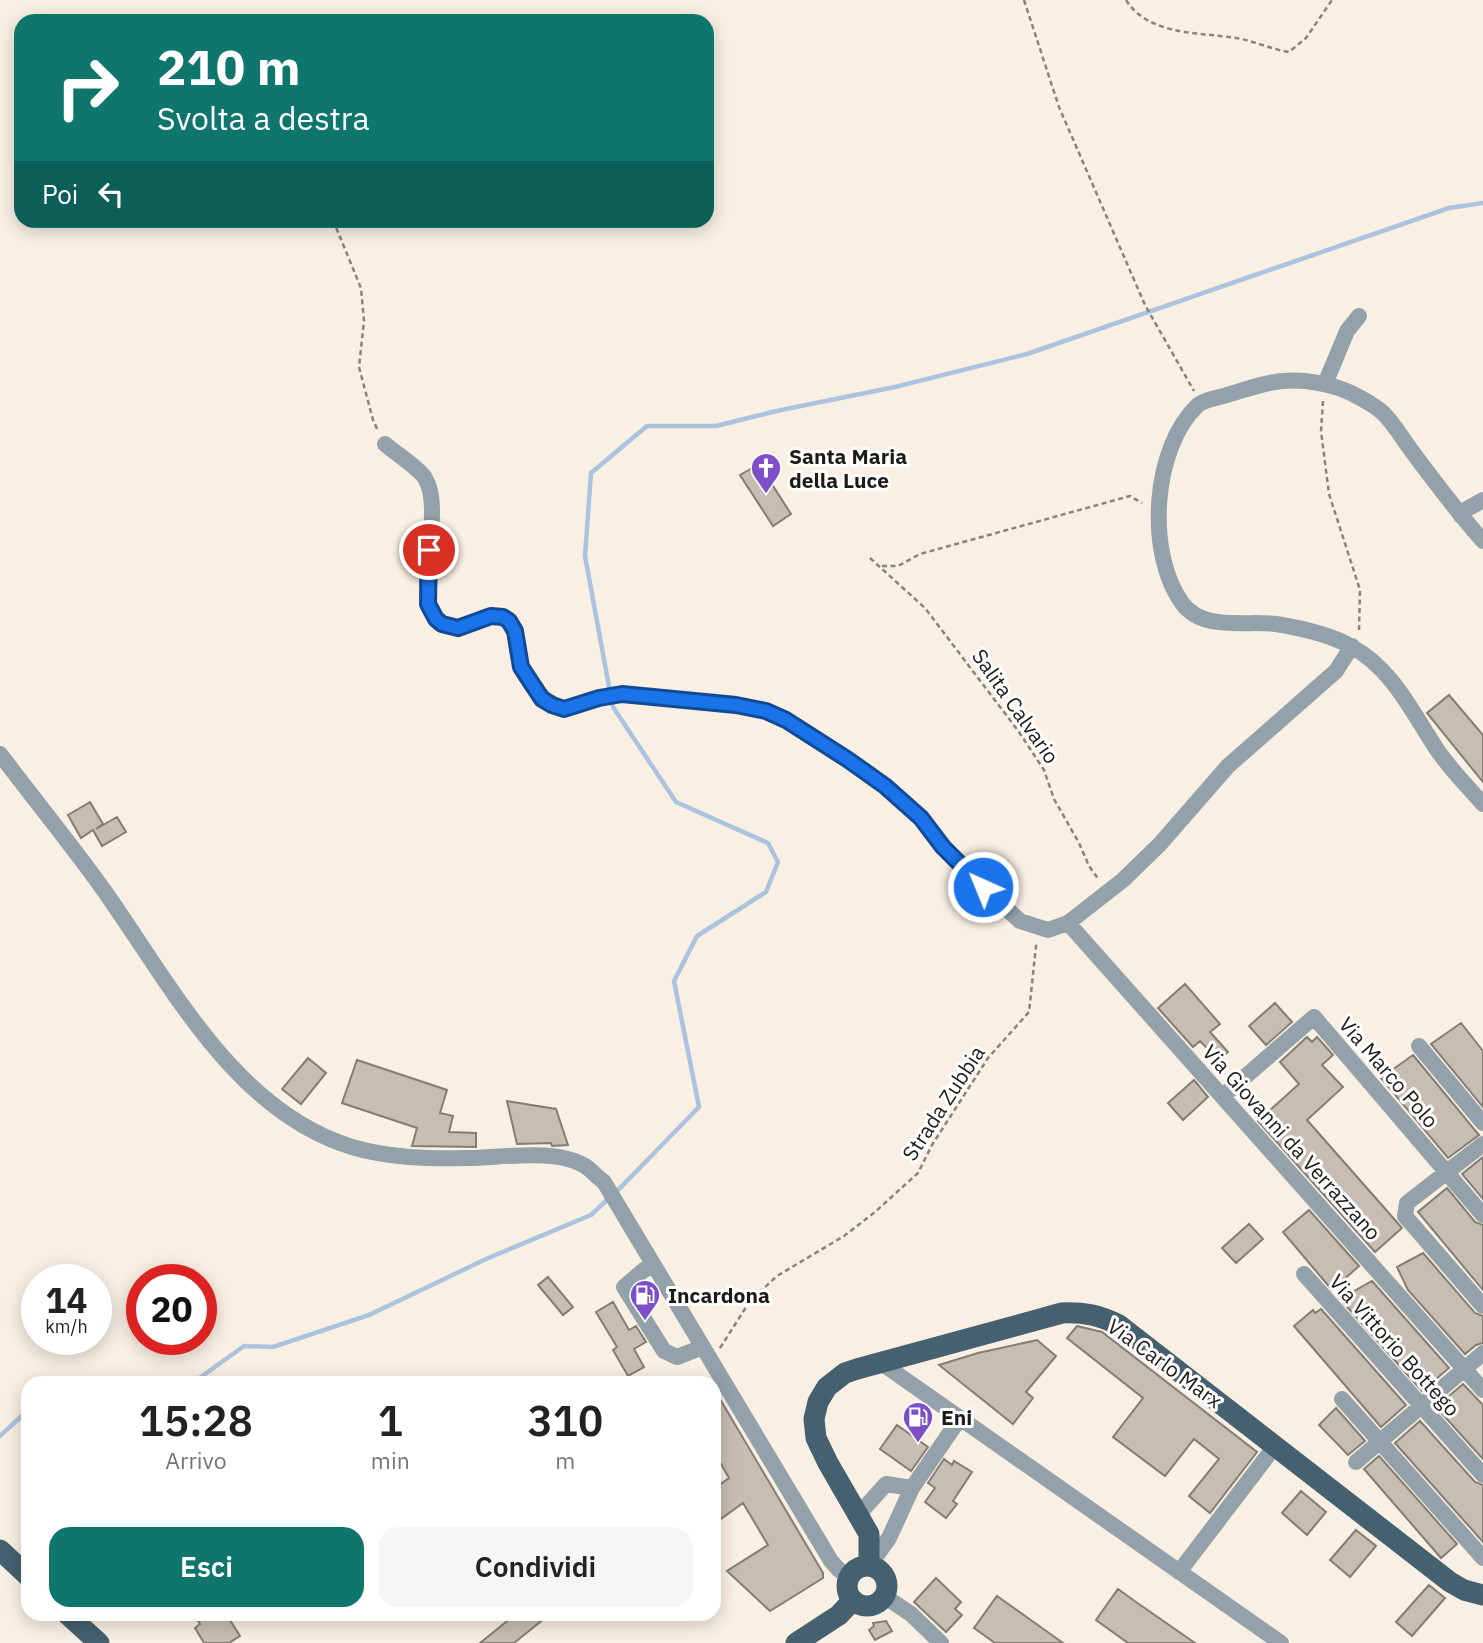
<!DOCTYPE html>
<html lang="it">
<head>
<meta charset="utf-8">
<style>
  :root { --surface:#fff; --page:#f6f6f6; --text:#222; --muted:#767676; --accent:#0f766e }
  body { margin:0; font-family:"IBM Plex Sans",sans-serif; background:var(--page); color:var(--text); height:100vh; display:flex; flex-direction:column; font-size:26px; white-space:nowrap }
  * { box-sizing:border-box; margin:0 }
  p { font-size:23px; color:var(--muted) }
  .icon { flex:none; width:38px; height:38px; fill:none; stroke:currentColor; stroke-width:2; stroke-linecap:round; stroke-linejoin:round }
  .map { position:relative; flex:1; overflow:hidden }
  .drawer { position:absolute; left:21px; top:1376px; width:700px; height:245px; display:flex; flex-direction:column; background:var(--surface); border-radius:21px; box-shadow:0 4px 18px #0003 }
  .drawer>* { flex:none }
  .banner { position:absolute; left:14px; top:14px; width:700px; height:214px; border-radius:21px; box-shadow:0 4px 18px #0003; background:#0f766e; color:#fff; overflow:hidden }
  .speed { position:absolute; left:21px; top:1264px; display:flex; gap:14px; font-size:35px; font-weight:700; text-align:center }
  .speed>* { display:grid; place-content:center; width:91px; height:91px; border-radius:50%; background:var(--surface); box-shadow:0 4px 18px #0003; line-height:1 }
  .speed small { font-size:18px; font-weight:400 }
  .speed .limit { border:10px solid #d22; background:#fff; color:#111 }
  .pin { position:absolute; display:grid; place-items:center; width:60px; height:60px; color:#fff; margin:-30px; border:4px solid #fff; border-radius:50%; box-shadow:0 2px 7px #0007 }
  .me { position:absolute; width:77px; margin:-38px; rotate:316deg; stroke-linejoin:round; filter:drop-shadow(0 0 5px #0008) }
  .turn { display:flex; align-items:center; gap:24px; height:147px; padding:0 28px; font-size:32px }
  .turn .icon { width:91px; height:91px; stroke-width:2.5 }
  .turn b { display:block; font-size:49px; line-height:60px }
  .then { display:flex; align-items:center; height:66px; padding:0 28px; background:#0003; gap:14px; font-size:26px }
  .eta { display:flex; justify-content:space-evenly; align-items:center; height:119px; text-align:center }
  .eta b { font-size:42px; font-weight:600; line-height:49px }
  .action { display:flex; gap:14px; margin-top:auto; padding:14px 28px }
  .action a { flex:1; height:80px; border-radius:21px; background:var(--accent); color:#fff; font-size:28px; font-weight:600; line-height:80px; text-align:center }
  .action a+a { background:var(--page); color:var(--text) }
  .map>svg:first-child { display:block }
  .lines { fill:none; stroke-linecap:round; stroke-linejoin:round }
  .stream { stroke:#aac3de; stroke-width:4.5 }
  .building { fill:#c8bdb2; stroke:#867d72; stroke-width:2 }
  .path { stroke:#8a837b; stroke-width:2.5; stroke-dasharray:5 3.5; stroke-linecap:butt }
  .minor { stroke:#92a1aa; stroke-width:16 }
  .major { stroke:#45606f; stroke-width:21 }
  .route-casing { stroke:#114b97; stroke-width:18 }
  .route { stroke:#1a73e8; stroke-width:12 }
  .labels { text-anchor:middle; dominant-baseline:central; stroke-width:6; stroke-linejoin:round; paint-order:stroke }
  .poi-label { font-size:21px; font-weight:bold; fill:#1e1b17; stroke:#fefefe; text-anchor:start }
  .street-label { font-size:21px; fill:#1e1b17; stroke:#fefefe }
</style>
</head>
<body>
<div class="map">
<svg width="1483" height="1643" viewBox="0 0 1483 1643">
  <rect width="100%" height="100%" fill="#f9efe3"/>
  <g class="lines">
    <path class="stream" d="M610 692 585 556 591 473 647 426H716L781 410 895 387 1027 354 1449 208 1483 203
      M194 1382 244 1346 273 1347 369 1315 486 1259 591 1215 622 1186 699 1107 674 981 697 936 766 892 778 862 768 843 676 802 613 707 612 701
      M0 1436 28 1410"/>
  </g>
  <path class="building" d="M759 464 791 514 773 526 740 475Z
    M1449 695 1483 735V782L1427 713Z
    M90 802 103 824 96 829 117 817 126 832 102 846 93 830 81 838 68 815Z
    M1185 984 1220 1024 1210 1032 1228 1052 1219 1060 1200 1041 1193 1047 1158 1008Z
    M1275 1003 1292 1022 1266 1045 1249 1026Z
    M1461 1023 1483 1051V1107L1431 1044Z
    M1307 1037 1312 1042 1317 1037 1333 1055 1322 1065 1343 1087 1307 1120 1402 1228 1375 1252 1258 1121 1299 1084 1280 1062Z
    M1413 1055 1479 1135 1448 1158 1381 1078Z
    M308 1058 326 1073 301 1104 282 1089Z
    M357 1060 447 1090 440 1113 453 1116 449 1132 476 1133V1147L412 1146 417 1128 342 1103Z
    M1194 1080 1208 1097 1183 1120 1168 1103Z
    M507 1101 556 1109 568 1145 552 1146 551 1143 517 1144Z
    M1483 1157V1199L1462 1174Z
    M1447 1188 1475 1222 1483 1225V1290L1418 1212Z
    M1309 1210 1359 1266 1332 1290 1283 1232Z
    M1249 1224 1263 1239 1236 1263 1222 1248Z
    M1423 1253 1475 1313 1483 1316V1343L1476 1345 1465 1354 1408 1290 1397 1267Z
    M548 1277 573 1307 563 1315 538 1285Z
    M1372 1281 1449 1368 1422 1391 1340 1299Z
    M613 1302 629 1330 636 1326 646 1342 634 1349 644 1367 628 1376 613 1350 617 1347 596 1312Z
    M1321 1309 1406 1405 1381 1427 1294 1326 1313 1310 1315 1313Z
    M1077 1326 1102 1332 1257 1452 1210 1513 1189 1496 1219 1459 1194 1439 1165 1476 1113 1437 1143 1398 1067 1338Z
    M1037 1340 1056 1356 1026 1392 1033 1398 1013 1424 939 1365 978 1353Z
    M1463 1384 1483 1405V1459L1436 1407Z
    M714 1389 823 1573V1578L770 1611 727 1571 768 1545 743 1503 714 1524V1489L729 1478 714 1452Z
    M1336 1408 1365 1441 1348 1455 1319 1425Z
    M1420 1421 1475 1482 1483 1485V1542L1395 1443Z
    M897 1425 928 1447 911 1471 880 1449Z
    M1379 1456 1457 1544 1441 1558 1364 1469Z
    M944 1459 952 1465 954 1461 972 1472 953 1501 957 1504 946 1518 925 1502 935 1488 928 1483Z
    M1301 1491 1326 1512 1307 1535 1282 1513Z
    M1356 1530 1376 1546 1350 1577 1330 1560Z
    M936 1578 961 1602 955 1609 962 1615 946 1632 914 1602Z
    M1429 1585 1445 1598 1412 1636 1396 1622Z
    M1118 1589 1136 1602 1195 1643H1128L1096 1620Z
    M997 1596 1042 1628 1063 1643H995L974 1628Z
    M194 1614H226L240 1636 229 1643H204L195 1628 200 1624Z
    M516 1614H550L514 1643H480Z
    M886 1621 892 1631 875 1640 869 1630 874 1626 873 1623Z"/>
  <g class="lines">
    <path class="path" d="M1024 0 1059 107 1145 305 1194 391
      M1126 0C1149 36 1199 32 1236 38 1254 41 1271 49 1289 52L1306 38 1332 0
      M333 220 361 288 364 321 359 367 373 420 378 431
      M1323 401 1321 431 1329 494 1360 590 1359 631
      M870 558 925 608 1019 732 1044 770 1054 799 1079 843 1089 866 1099 880
      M882 566H898L920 554 1130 496 1142 503
      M720 1348 750 1301 777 1276 844 1236 875 1212 918 1173 932 1145 988 1058 1029 1012 1036 946 1039 943"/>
    <path class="minor" d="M1325 384 1347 331 1359 316
      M385 444C395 453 419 468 425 478 445 510 414 589 434 616 457 648 492 598 511 624 517 631 516 641 517 650 521 676 539 701 564 709L599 698 622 694 736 705 766 711 786 720 847 759 885 786 921 818 943 847 983 887 1020 921 1048 930 1068 923 1123 880 1160 844 1228 766 1336 671 1352 646
      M1461 516 1467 509 1483 500
      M1483 541C1457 512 1434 481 1411 450 1402 438 1393 422 1382 412 1374 405 1361 398 1351 393 1332 384 1304 379 1283 381 1265 382 1245 390 1227 395 1218 398 1205 399 1198 405 1152 448 1146 553 1182 603 1203 632 1246 620 1276 624 1301 628 1330 634 1352 647 1393 669 1413 714 1438 751 1451 770 1468 787 1483 804
      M0 754C34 799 70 843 103 889 170 983 234 1111 352 1147 389 1158 429 1159 468 1158 502 1158 558 1147 588 1168 593 1172 598 1178 604 1182L831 1561 839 1570 849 1576
      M1068 923 1483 1390
      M1419 1046 1483 1123
      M1223 1096 1314 1017 1483 1215
      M1483 1144 1407 1203 1405 1216 1483 1306
      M654 1265 644 1270 624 1287 664 1351 677 1357 703 1347
      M1304 1274 1483 1475
      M880 1362 1281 1643
      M1342 1399 1483 1558
      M1356 1462 1483 1353
      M859 1514 886 1484 912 1488
      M869 1566 889 1538 912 1488 960 1418
      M1179 1572 1275 1446
      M884 1596 911 1614 941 1643"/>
    <path class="major" d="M0 1550 28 1576
      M869 1566V1534L828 1463 816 1438 814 1419 818 1402 827 1387 845 1373 857 1369 1062 1313C1084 1312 1099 1315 1119 1325L1450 1582 1464 1590 1483 1595
      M847 1586a20 20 0 1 1 40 0a20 20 0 1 1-40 0Z
      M67 1614 99 1643
      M796 1643 839 1615 853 1600"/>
  </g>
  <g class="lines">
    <g class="route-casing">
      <path id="route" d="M429 550 428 604 436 619 442 624 458 628 491 616 503 617 509 621 515 631 521 667 542 699 552 705 564 709 599 698 622 694 736 705 766 711 786 720 847 759 885 786 921 818 943 847 983 887"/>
    </g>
    <use href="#route" class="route"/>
  </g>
  <defs>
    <g id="church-pin" transform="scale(1.575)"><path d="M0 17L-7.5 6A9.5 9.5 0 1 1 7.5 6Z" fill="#7d50c8" stroke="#fefefe"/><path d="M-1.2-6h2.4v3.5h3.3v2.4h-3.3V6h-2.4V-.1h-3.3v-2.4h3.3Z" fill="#fff"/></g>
    <g id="fuel-pin" transform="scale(1.575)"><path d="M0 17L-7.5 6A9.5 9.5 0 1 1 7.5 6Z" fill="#7d50c8" stroke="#fefefe"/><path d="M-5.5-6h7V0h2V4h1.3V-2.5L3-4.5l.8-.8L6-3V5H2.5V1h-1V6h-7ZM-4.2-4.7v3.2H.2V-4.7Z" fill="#fff"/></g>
  </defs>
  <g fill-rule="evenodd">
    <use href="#church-pin" x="766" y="468"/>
    <use href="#fuel-pin" x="645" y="1295"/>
    <use href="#fuel-pin" x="918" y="1417"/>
  </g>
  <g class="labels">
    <g class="poi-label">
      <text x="789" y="456">Santa Maria<tspan x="789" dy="24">della Luce</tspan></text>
      <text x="668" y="1295">Incardona</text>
      <text x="941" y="1417">Eni</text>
    </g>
    <g class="street-label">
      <text transform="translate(1016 706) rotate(55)">Salita Calvario</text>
      <text transform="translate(1389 1072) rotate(49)">Via Marco Polo</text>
      <text transform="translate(943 1103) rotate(-57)">Strada Zubbia</text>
      <text transform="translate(1292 1142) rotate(48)">Via Giovanni da Verrazzano</text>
      <text transform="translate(1395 1345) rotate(48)">Via Vittorio Bottego</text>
      <text transform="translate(1165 1363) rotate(36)">Via Carlo Marx</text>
    </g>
  </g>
</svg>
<div class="speed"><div>14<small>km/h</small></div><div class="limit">20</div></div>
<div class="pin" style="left:429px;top:550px;background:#d93025"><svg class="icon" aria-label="arrive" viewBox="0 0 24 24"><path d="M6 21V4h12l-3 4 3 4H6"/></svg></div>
<svg class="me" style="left:983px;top:887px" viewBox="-20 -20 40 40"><circle r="17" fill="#1a73e8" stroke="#fff" stroke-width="3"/><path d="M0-11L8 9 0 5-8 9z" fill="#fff"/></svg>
<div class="banner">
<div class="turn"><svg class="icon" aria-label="right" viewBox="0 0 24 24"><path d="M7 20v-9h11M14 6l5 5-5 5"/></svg><div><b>210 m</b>Svolta a destra</div></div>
<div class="then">Poi<svg class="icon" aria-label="left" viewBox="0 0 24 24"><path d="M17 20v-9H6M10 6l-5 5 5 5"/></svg></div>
</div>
<section class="drawer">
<div class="eta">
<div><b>15:28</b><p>Arrivo</p></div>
<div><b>1</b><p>min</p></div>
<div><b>310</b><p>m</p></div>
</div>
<div class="action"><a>Esci</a><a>Condividi</a></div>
</section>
</div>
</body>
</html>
